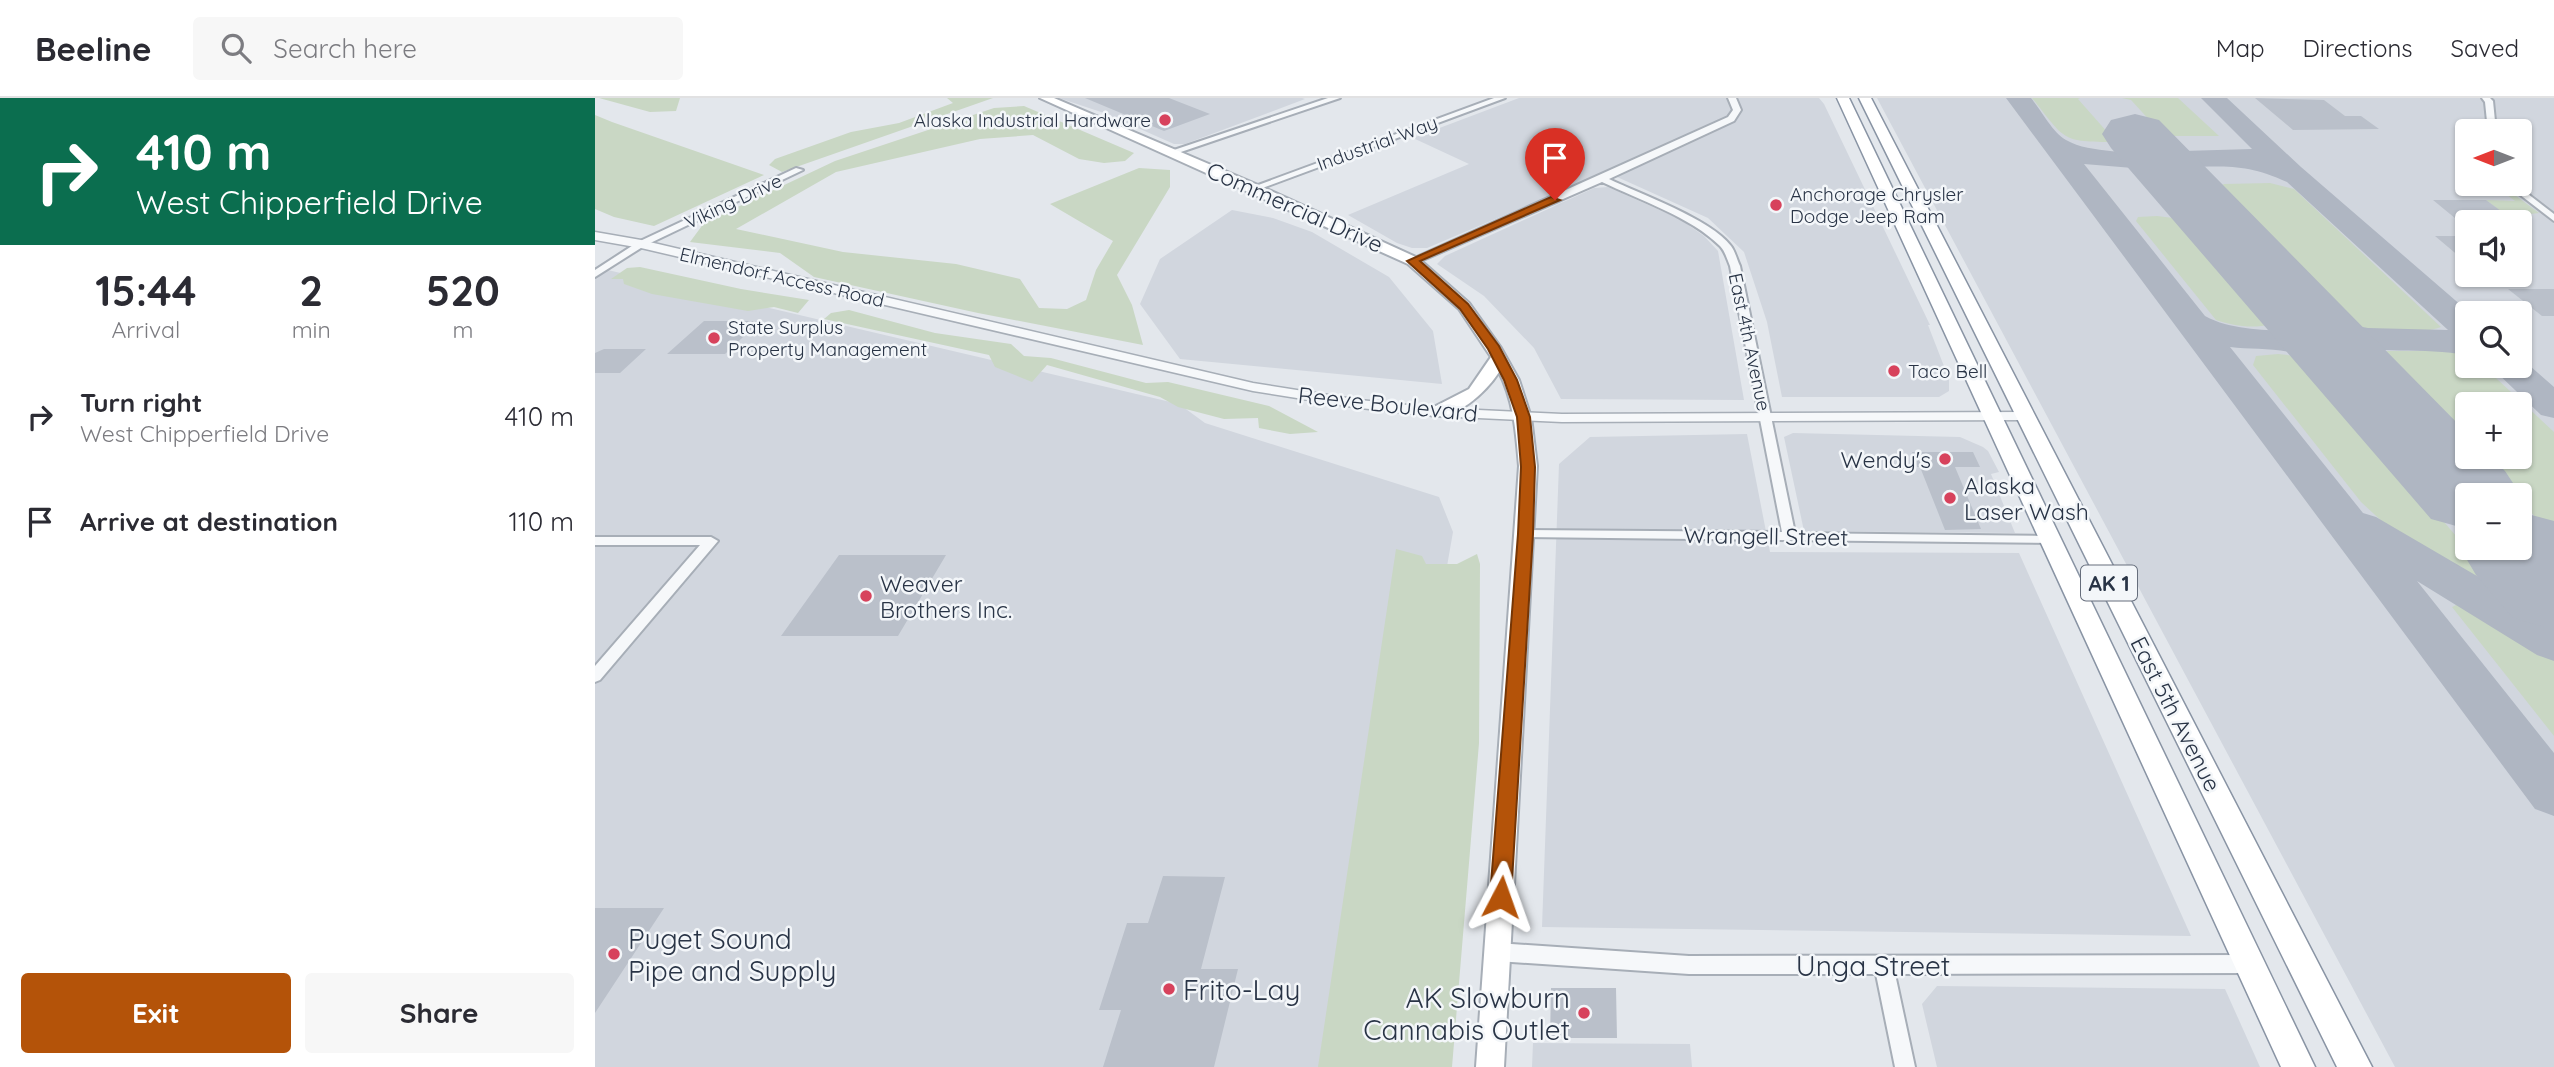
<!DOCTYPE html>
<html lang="en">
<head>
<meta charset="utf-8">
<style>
  :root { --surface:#fff; --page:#f7f7f7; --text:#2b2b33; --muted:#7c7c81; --line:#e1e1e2; --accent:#b45309 }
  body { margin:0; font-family:Quicksand,sans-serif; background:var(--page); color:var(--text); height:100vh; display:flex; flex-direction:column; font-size:26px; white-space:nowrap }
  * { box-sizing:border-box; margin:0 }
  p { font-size:23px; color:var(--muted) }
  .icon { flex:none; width:38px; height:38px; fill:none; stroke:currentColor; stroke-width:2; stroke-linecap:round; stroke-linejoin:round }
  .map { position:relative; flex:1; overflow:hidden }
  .side { display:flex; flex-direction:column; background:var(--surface); width:595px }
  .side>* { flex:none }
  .banner { background:#0b6e4f; color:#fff; overflow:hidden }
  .needle { width:46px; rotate:270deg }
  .fabs { position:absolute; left:1860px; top:21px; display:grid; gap:14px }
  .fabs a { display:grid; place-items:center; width:77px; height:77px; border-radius:7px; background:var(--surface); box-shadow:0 2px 5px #0004; font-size:35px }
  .pin { position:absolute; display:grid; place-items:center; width:60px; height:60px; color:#fff; margin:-72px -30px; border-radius:50% 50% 50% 0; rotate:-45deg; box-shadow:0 0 7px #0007 }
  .pin .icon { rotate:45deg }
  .me { position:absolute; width:77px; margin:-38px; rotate:4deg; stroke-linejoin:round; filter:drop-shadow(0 0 5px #0008) }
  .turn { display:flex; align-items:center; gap:24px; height:147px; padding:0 21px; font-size:32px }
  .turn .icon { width:91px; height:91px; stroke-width:2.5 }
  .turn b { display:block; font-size:49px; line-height:60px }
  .eta { display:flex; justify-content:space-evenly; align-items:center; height:119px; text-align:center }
  .eta b { font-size:42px; font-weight:700; line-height:49px }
  .button { display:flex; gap:14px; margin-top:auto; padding:14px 21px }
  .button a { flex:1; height:80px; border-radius:7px; background:var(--accent); color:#fff; font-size:28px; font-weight:700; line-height:80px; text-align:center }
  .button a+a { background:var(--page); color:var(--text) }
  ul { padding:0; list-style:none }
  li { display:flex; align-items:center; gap:21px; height:105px; padding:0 21px }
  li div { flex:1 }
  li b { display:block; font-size:26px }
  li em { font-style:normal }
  header { display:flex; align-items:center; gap:42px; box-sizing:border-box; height:98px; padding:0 35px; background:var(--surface); border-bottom:2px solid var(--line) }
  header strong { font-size:33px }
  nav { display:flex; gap:38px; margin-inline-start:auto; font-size:24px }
  .search { width:490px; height:63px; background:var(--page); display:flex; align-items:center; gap:18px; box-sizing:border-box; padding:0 24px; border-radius:7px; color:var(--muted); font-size:26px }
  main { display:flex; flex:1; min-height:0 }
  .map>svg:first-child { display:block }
  .built { fill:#d1d6de; fill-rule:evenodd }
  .green { fill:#c9d7c4 }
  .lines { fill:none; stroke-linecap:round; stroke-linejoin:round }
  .taxiway { fill:#afb6c2; fill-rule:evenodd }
  .runway { fill:#afb6c2; fill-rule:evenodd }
  .building { fill:#bac0ca }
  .minor-casing { stroke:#a7aeb7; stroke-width:4 }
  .tertiary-casing { stroke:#a7aeb7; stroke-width:3 }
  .secondary-casing { stroke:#a7aeb7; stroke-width:4 }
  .trunk-casing { stroke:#8994a4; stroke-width:3 }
  .minor { fill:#f6f8fa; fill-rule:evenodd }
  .tertiary { fill:#f6f8fa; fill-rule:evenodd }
  .secondary { fill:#fff; fill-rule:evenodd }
  .trunk { fill:#fff; fill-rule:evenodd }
  .route { fill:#b45309; stroke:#753606; stroke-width:2 }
  .poi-dot { fill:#d7425c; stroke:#f3f6f9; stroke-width:2.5 }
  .labels { text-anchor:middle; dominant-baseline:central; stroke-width:5; stroke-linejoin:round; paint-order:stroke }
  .far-poi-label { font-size:19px; fill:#293446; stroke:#f3f6f9; text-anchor:start }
  .far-street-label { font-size:19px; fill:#293446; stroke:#f3f6f9 }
  .shield { fill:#f3f6f9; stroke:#666e7c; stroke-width:2 }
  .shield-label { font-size:21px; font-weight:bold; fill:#293446 }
  .street-label { font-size:23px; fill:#293446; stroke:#f3f6f9 }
  .poi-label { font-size:23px; fill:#293446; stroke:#f3f6f9; text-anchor:start }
  .near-poi-label { font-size:28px; fill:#293446; stroke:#f3f6f9; text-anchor:start }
  .near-street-label { font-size:28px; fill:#293446; stroke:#f3f6f9 }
</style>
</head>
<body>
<header>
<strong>Beeline</strong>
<div class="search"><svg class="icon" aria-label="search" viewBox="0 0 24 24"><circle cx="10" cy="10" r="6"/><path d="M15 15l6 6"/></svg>Search here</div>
<nav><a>Map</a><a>Directions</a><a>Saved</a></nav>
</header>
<main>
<section class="side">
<div class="banner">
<div class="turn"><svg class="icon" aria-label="right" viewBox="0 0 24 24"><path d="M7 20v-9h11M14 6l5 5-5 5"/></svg><div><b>410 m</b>West Chipperfield Drive</div></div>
</div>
<div class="eta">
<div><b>15:44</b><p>Arrival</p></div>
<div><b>2</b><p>min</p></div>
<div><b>520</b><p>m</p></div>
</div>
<ul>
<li><svg class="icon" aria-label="right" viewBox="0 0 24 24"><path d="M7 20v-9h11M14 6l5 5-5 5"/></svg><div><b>Turn right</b><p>West Chipperfield Drive</p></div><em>410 m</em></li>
<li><svg class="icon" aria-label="arrive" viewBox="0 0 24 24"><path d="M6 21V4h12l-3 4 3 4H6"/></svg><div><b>Arrive at destination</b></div><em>110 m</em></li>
</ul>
<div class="button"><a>Exit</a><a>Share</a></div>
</section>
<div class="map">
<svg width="1959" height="969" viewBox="0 0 1959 969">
  <rect width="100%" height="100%" fill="#e3e7ec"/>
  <path class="built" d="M464 0H707L710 1 590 46H579L509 15Z
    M924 0H1224L1229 6 1335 227H1333L1354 281V293L1344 299H1187L1172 224 1149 154 1113 120 1011 74 832 150H817L802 145 753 117 874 66 818 40Z
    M1282 0H1959V969H1800ZM1872 33H1925V86H1872ZM1872 124H1925V177H1872ZM1872 215H1925V268H1872ZM1872 306H1925V359H1872ZM1872 397H1925V450H1872Z
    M1013 89 1085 121 1109 138 1123 153 1149 302 966 301 939 250 889 198 842 166 850 158 999 90Z
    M637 112 678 120 717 134 794 179 838 233 847 286 585 261 545 206 565 161Z
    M0 169 584 306 610 325 844 399 858 434 828 605 783 969H0Z
    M1198 335 1365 339 1388 349 1393 353 1404 374 1396 376 1420 435 1209 433 1189 339Z
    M1152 336 1175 454 1424 455 1596 838 947 829 964 366 995 339Z
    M1342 888 1630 891 1665 969H1342L1327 906Z
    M938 945 1095 946 1097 969H937Z"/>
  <path class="green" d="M4 0H85L81 13 55 14Z
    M352 0H398L187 74 174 67 180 61 256 34 304 25 358 5Z
    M1437 0H1485L1483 1 1521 44C1465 44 1471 42 1437 0Z
    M1527 0H1583L1624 38H1569L1536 2Z
    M429 8 539 55 530 63 509 65 484 61 438 37 385 41 241 74 141 131 248 154 361 166 425 181 444 210 472 211 491 202 501 172 518 143 455 106 544 70 575 72V89L522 177 537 207 548 247 383 215 219 179 185 155 95 144 109 125 240 63 399 10Z
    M0 17 17 24 169 77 59 128 19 119 0 111Z
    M1675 85 1699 91 1846 229C1819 239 1771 233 1745 223L1621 90 1629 86Z
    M1898 86H1905L1944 115 1901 120 1895 116H1909L1891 102 1920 103Z
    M1562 118 1578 120 1591 126 1675 218 1677 226C1657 231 1640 228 1621 222L1541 123 1543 119Z
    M45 169 146 191 214 202 203 215 179 209 153 213 57 196 29 186 28 181H16L32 170Z
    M254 212 340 235 416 246 429 258 456 260 551 285 573 284 674 308 723 334 695 336 664 330 663 320 629 321 583 309 565 299 452 267 437 284 400 269 394 257 229 221 236 215Z
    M1792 253H1862L1872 257V268H1888L1959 334V438L1925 403V397H1919L1882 359H1925V306H1872V349L1784 259Z
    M1683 256 1701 258 1713 264 1901 485 1893 488 1792 428 1766 404 1658 267 1661 258Z
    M801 451 827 458 831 466H862L882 456 885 466 884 645 857 969H723Z
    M1863 506 1883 514 1959 562V638L1857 509Z"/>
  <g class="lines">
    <path class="taxiway" d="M1411 0H1436C1446 12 1458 35 1471 42 1497 57 1536 50 1568 62L1588 53 1657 51 1606 0H1632L1706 69 1875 215H1872V257C1828 249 1783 257 1740 245L1770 263 1775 271 1770 279C1745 285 1732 268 1711 259 1688 249 1659 252 1635 249L1768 415 1781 419 1959 523V563L1942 557 1822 483 1959 655V718L1940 711ZM1489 66 1538 70 1578 84 1588 82 1594 69C1635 68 1654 67 1692 84L1853 232 1773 230 1746 225 1715 213 1703 216 1698 223 1703 230 1717 238C1682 229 1643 236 1610 218Z
      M1926 260 1959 289V320L1946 317 1895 268H1925Z"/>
    <path class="runway" d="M1540 16 1564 22 1872 335V359H1896L1910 373 1926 397 1925 398 1872 397V431L1836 421 1516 50 1507 36 1516 22Z
      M1925 414 1959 423V532L1918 520 1881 477 1865 450 1872 438V450H1925Z"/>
  </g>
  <path class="building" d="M490 0H574L615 16 569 33Z
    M1660 0 1729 2 1750 18H1766L1784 31 1698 32Z
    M1838 102H1891L1910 116H1895L1901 120H1872V130Z
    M1840 138H1872V165Z
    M1913 191H1959V218H1947Z
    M109 223H165L130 256H72Z
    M9 251H51L25 275H0V255Z
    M1317 354H1378L1385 369H1360L1386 431 1350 432 1325 369H1322Z
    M244 457H351L303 538H186Z
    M568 778 630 779 606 871H643L619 969H508L526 912H504L532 825H553Z
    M0 810H69L0 915Z
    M956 890H1021L1022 940H955Z"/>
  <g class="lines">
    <g class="minor-casing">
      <path id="minor" d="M733 0H745L580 56 573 54Z
        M899 0H910L662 92 655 90Z
        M1133 0H1141L1146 12 1139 23 1014 81C1045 96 1116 121 1136 148 1140 153 1142 162 1145 168L1200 435 1455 438 1460 439 1462 442 1460 445 925 439 923 436 930 432 1187 434 1135 168C1132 161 1130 153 1125 148 1096 119 1044 102 1007 84L821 165 813 163 1133 19 1138 12Z
        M1887 0H1895L1898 3 1901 33H1893L1890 4Z
        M201 70 208 72 49 148 0 179V172L43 144Z
        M1911 86H1920L1959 116V123Z
        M0 439H116L123 443 5 582 0 584V568L105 447H0Z
        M902 845 1094 858 1655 857 1662 860 1665 866 1662 872 1655 875 1300 876 1320 969H1300L1281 876H1094L902 863 895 860 893 854 895 848Z"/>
    </g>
    <g class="tertiary-casing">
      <path id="tertiary" d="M0 134 46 142 658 285 765 302 841 310 967 316 1430 314 1437 318 1430 322 967 324 841 318 765 310 658 293 46 150 0 142Z"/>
    </g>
    <g class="secondary-casing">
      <path id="secondary" d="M445 0H459L663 87 823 160 874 205 906 250 924 282 936 319 942 368 909 969H881L924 368C921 335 919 303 904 274 892 293 860 324 835 317L833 314 835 311 874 291 896 259 864 211 813 166Z"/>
    </g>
    <g class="trunk-casing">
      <path id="trunk" d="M1242 0H1254L1720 969H1686Z
        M1264 0H1276L1777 969H1742Z"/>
    </g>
    <use href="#minor" class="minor"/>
    <use href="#tertiary" class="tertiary"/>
    <use href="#secondary" class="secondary"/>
    <use href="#trunk" class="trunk"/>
  </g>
  <path class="route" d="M956 99 965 102 825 163 873 206 904 248 922 282 935 319 940 369 938 436 916 799 913 806 906 808 898 806 895 799 923 436 926 369 922 319 909 282 893 251 865 211 812 163Z"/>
  <g class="poi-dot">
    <circle cx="570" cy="22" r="7"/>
    <circle cx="1181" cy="107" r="7"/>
    <circle cx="119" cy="240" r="7"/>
    <circle cx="1299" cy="273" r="7"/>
    <circle cx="1350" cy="361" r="7"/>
    <circle cx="1355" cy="400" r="7"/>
    <circle cx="271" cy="498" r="7"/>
    <circle cx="19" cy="856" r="7"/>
    <circle cx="574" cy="891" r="7"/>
    <circle cx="989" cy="915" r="7"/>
  </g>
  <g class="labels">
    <g class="far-poi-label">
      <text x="556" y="22" text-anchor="end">Alaska Industrial Hardware</text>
      <text x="1195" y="96">Anchorage Chrysler<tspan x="1195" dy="22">Dodge Jeep Ram</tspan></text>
      <text x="133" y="229">State Surplus<tspan x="133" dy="22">Property Management</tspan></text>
      <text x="1313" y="273">Taco Bell</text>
    </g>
    <g class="far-street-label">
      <text transform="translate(782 45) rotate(-20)">Industrial Way</text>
      <text transform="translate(138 103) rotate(-25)">Viking Drive</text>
      <text transform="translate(187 179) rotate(13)">Elmendorf Access Road</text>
      <text transform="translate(1155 244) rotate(78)">East 4th Avenue</text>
    </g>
    <rect class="shield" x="1486" y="467.5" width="56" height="35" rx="5"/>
    <g class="shield-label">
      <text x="1514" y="485">AK 1</text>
    </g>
    <g class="street-label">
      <text transform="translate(700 109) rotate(24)">Commercial Drive</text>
      <text transform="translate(793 306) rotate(6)">Reeve Boulevard</text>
      <text transform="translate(1171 438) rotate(1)">Wrangell Street</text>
      <text transform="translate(1581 616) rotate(63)">East 5th Avenue</text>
    </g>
    <g class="poi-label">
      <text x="1336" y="361" text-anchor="end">Wendy's</text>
      <text x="1369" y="387">Alaska<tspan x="1369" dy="26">Laser Wash</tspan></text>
      <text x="285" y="485">Weaver<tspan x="285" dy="26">Brothers Inc.</tspan></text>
    </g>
    <g class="near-poi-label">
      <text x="33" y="840">Puget Sound<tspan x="33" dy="32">Pipe and Supply</tspan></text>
      <text x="588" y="891">Frito-Lay</text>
      <text x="975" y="899" text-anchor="end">AK Slowburn<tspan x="975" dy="32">Cannabis Outlet</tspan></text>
    </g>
    <g class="near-street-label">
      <text x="1278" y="867">Unga Street</text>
    </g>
  </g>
</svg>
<div class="fabs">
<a><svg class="needle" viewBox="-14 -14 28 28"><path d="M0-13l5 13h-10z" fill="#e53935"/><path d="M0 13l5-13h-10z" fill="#7c7c81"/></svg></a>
<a><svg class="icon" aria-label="sound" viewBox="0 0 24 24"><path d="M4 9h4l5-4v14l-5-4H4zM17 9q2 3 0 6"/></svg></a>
<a><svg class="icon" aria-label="search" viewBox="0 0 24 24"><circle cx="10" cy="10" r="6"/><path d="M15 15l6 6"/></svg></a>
<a>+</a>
<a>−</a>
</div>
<div class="pin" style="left:960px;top:102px;background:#d93025"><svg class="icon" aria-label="arrive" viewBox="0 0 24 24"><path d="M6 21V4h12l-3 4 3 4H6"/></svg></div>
<svg class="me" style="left:906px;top:799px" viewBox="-20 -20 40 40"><path d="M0-17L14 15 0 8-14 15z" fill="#b45309" stroke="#fff" stroke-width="4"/></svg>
</div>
</main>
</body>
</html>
